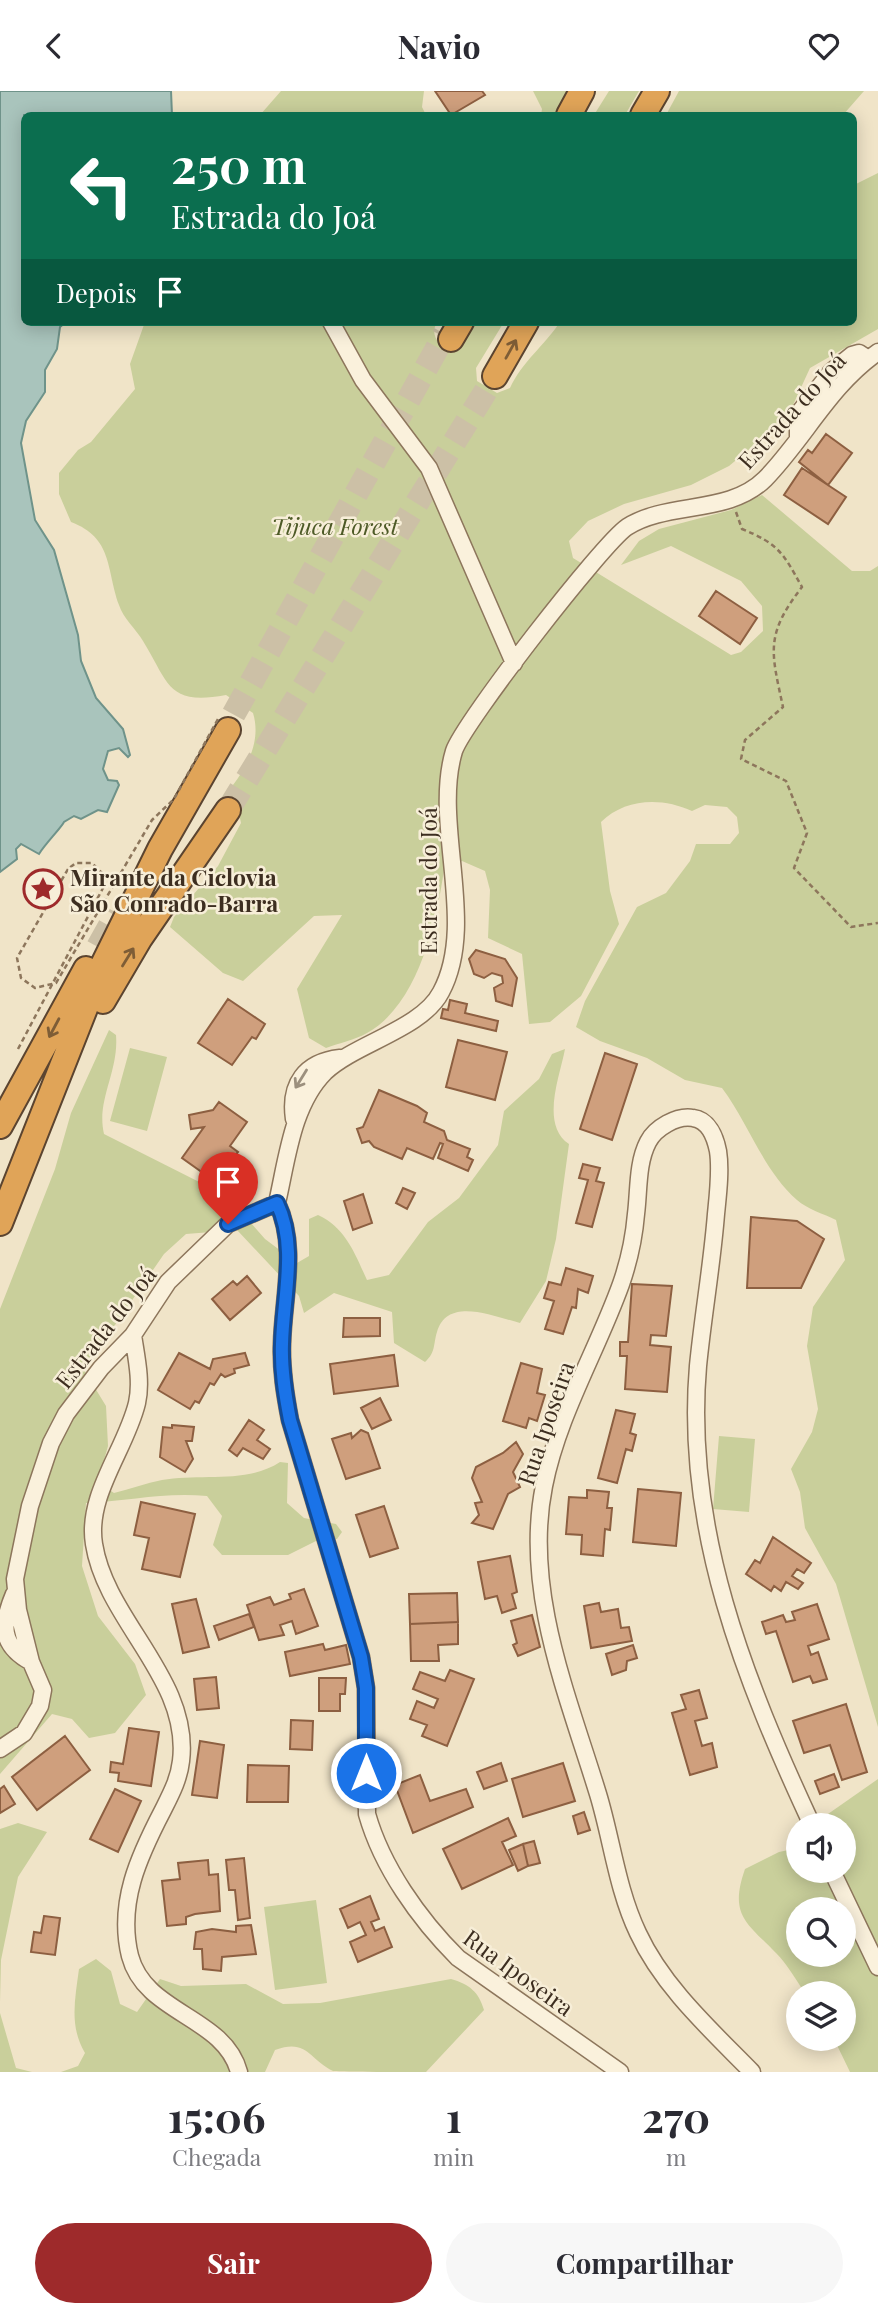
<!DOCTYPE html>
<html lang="pt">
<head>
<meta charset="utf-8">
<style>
  :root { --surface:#fff; --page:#f7f7f7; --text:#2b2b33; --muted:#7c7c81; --accent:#9e2a2b }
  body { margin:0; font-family:"Playfair Display",serif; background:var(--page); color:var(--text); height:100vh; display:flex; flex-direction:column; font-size:26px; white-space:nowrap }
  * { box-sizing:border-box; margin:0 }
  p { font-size:23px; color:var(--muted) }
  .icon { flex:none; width:38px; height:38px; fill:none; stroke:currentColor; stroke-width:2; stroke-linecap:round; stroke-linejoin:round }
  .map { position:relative; height:1981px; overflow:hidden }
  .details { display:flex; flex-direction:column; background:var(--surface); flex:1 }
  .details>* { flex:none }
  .top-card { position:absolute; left:21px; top:21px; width:836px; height:214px; border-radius:10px; box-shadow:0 4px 18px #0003; background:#0b6e4f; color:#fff; overflow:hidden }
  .controls { position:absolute; left:786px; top:1722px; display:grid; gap:14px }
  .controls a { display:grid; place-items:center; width:70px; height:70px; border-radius:50%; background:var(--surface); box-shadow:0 4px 18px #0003; font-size:35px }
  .pin { position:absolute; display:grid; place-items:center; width:60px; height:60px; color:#fff; margin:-72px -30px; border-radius:50% 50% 50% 0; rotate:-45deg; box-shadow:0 0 7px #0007 }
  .pin .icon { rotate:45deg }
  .me { position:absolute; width:77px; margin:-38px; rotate:0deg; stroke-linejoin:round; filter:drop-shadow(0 0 5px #0008) }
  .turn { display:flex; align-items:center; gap:24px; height:147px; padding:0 35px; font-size:32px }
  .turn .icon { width:91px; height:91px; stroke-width:2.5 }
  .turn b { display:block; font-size:49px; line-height:60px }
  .then { display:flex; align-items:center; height:66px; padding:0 35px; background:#0003; gap:14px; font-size:26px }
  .eta { display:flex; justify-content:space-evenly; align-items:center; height:119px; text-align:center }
  .eta b { font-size:42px; font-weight:700; line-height:49px }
  .button { display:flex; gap:14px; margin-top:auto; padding:14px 35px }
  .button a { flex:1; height:80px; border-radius:42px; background:var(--accent); color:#fff; font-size:28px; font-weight:700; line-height:80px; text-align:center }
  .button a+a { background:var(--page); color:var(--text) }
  header { display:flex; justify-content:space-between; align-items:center; height:91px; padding:0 35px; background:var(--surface); font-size:32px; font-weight:700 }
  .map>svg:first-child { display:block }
  .green { fill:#c9cf9b; fill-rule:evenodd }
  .water { fill:#a9c4bc; stroke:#6f938a; stroke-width:2 }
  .building { fill:#cf9f7d; stroke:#8d5f41; stroke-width:2 }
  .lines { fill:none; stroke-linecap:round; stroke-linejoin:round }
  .highway-tunnel { stroke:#ccc0a6; stroke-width:24; stroke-dasharray:24 12; stroke-linecap:butt }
  .minor-casing { stroke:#8d765c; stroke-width:19 }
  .highway-casing { stroke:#5b4430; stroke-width:28 }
  .path { stroke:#8d765c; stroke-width:2.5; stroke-dasharray:5 3.5; stroke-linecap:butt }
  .minor { stroke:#faf1dc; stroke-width:16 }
  .highway { stroke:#e0a458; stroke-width:24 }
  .path-bridge { stroke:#8d765c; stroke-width:2.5; stroke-dasharray:5 3.5; stroke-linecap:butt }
  .oneway { stroke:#7e5d36 }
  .oneway2 { stroke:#9c907e }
  .route-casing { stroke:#114b97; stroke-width:18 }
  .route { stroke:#1a73e8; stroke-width:12 }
  .labels { text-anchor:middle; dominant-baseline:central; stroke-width:5; stroke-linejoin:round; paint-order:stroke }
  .street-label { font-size:23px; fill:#3d2e20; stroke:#f7eed8 }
  .park-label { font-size:23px; font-style:italic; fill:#4d5a26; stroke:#f7eed8 }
  .poi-label { font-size:23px; font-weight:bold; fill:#3d2e20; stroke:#f7eed8; text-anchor:start }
</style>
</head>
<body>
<header><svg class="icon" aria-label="back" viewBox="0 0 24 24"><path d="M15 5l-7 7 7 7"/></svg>Navio<svg class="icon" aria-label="heart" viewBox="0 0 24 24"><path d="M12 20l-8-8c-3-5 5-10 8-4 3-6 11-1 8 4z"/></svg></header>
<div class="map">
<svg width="878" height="1981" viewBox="0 0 878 1981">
  <rect width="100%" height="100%" fill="#f0e4c8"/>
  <path class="green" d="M281 0H424L422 16 426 24H260Z
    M533 0H568L555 24H541L542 18Z
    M609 0H639L625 24H594Z
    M679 0H864L843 24H666Z
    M878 82V238L810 277 787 327 729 375 691 394 624 413 588 430 569 450 573 467 731 564 741 561 763 540 762 515 741 490 671 455 621 474 639 450 659 438 731 419 762 404 852 480H870L878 475V1636L836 1493 805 1437 800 1401 791 1378 812 1341 818 1318 807 1255 813 1216 845 1169 836 1129C824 1123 807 1118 797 1109 763 1079 749 1033 722 997L685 989 647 967 600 950 576 936 585 910 637 816 666 802 690 770 696 753H730L739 742 737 726 727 716 705 714 692 720C662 706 625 707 601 731L610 800 619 833 581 905 550 931 529 933 522 863 488 847 490 799 485 780 462 770 444 778C437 830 418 914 367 942 355 949 339 952 326 957L309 947 297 898 342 824 314 825 243 890 223 882 170 836 174 826 218 775 241 732 233 694C249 673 261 648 253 622L226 604C167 615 169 592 143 550 136 538 123 527 119 514 106 477 113 447 71 431L59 403V382L78 359 91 351 135 298 130 273 145 231H437C429 246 440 253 450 262L455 260 472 231H504L476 277 477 290 497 302 510 297C522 271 544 255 560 231H854V94Z
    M109 939 116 944C119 981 96 1009 104 1043L227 1105 265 1148 297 1172 309 1165V1128L318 1124C346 1137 355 1163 367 1189L389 1184 428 1131 459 1107 498 1054 504 1020 539 988 552 963 565 958C560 985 540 1034 569 1053L556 1148 546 1190 520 1232C493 1225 447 1205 437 1241 433 1254 436 1261 425 1271L394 1252 392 1221 334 1202 304 1222 299 1205 237 1139 186 1143 164 1163 84 1279 106 1315 108 1355 98 1391 114 1402C130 1398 146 1392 162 1389 200 1382 247 1393 280 1371L288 1372 287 1412 304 1427 336 1433 342 1441 337 1448H320L288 1464H222L213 1454 222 1425 207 1405C164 1401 129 1410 86 1412L82 1475 98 1525 135 1573 146 1604 115 1642 89 1647 72 1628 52 1623 0 1683V1218L55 1078 71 1022Z
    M130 957 167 966 147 1040 110 1030Z
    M719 1345 755 1348 749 1421 713 1418Z
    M878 1688V1981H850L834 1948H844V1902H805C796 1889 787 1873 776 1862 746 1831 729 1824 745 1778L779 1761 798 1757V1780H844V1734H820L828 1723ZM798 1818H844V1864H798Z
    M18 1732 47 1741 18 1786 1 1869 0 1911V1738Z
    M316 1809 327 1892 275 1899 264 1816Z
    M96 1868 111 1880 120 1913 137 1921 160 1888 181 1895 246 1893 283 1913 320 1912 451 1888C469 1893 479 1901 484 1919L426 1981C409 1981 343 1981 333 1980 309 1968 307 1947 275 1959L265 1981H61L78 1975 85 1962C69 1935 75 1908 79 1878Z
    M0 1922 16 1977 32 1981H0Z"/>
  <path class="water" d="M0 0H171L172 24H24V231H66L60 236 57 258 45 279V301L26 330 21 352 35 429 54 459 78 544 81 570 96 607 123 638 130 664 128 666 119 657 108 660 103 678 108 689 117 690 119 694 107 721 98 719 81 728 74 725 64 731C61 737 45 753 39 763L21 753 16 758 17 768 0 781Z"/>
  <path class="building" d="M435 0H482L485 4 451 24Z
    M826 343 852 362 828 394 799 371 808 359 812 362Z
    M802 377 846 406 828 433 784 404Z
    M716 500 757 527 740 553 699 525Z
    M476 859 505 868 517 887 512 915 496 910 494 897 503 892 502 885 492 882 484 887 474 883 469 868Z
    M228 908 265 933 256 948 252 946 232 974 198 952Z
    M450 909 467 913 465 922 498 930 496 940 441 927 443 918 448 919Z
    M458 949 507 961 495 1009 446 996Z
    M605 962 637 973 612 1049 580 1038Z
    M379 999 417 1015 427 1022 424 1031 444 1040 447 1049 470 1058 467 1066 473 1069 468 1080 438 1067 443 1053 440 1052 433 1068 407 1057 402 1068 374 1056 369 1050 362 1052 357 1038 363 1036Z
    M219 1011 247 1031 230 1055 238 1061 229 1072 233 1075 220 1094 182 1067 204 1036 191 1038 189 1024 213 1019Z
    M583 1073 600 1077 596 1090 604 1092 592 1136 576 1132 588 1089 579 1087Z
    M403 1097 415 1102 407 1118 396 1112Z
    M363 1103 372 1132 353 1139 344 1110Z
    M751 1126 797 1130 824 1148 801 1197H747Z
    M566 1177 593 1185 588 1202 578 1198 576 1217 572 1216 563 1243 545 1238 554 1210 544 1207 549 1191 561 1194Z
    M247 1185 261 1202 230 1229 212 1208 233 1190 237 1194Z
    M632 1193 672 1195 666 1245 651 1244 650 1254 671 1256 667 1301 625 1298 627 1265H620V1251H628Z
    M344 1227H380V1245L343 1246Z
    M179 1262 210 1278 213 1268 245 1262 249 1274 234 1278 235 1282 225 1286 221 1283 214 1294 210 1292 199 1312 195 1310 190 1318 158 1299Z
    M394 1264 398 1295 334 1303 330 1273Z
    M521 1272 542 1278 537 1302 545 1304 537 1330 529 1327 526 1337 503 1330Z
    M380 1307 391 1329 372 1338 361 1317Z
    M616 1319 635 1323 630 1342 636 1344 632 1360 626 1358 617 1392 598 1387Z
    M249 1329 264 1339 257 1349 270 1358 263 1368 243 1357 237 1365 229 1359Z
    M172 1334 194 1336 192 1350H186L193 1368 185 1381 160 1366 163 1336 172 1337Z
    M361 1339 368 1342 380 1377 346 1388 332 1348 351 1342 352 1347Z
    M516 1351 523 1363 513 1381 520 1396 508 1403 493 1438 472 1432 479 1424 475 1412 482 1411 472 1387 476 1376 503 1362Z
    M638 1398 681 1402 676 1455 633 1451Z
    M587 1399 609 1401 607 1417H612L610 1439 605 1438 603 1465 581 1463 582 1444 566 1443 569 1406 587 1407Z
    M141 1411 195 1423 180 1486 142 1478 149 1447 134 1444Z
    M384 1415 398 1457 370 1466 356 1424Z
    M773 1446 811 1472 804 1482 797 1478 792 1485 803 1492 798 1498 786 1491 781 1500 774 1495 771 1500 746 1483 755 1469 760 1472Z
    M510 1465 517 1501 512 1503 516 1517 502 1522 497 1505 485 1508 478 1471Z
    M304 1498 318 1535 296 1543 292 1530 280 1534 284 1544 259 1549 247 1514 270 1506 274 1514 291 1508 289 1503Z
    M457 1502 458 1531 410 1533 409 1503Z
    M196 1508 209 1556 183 1562 172 1513Z
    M599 1512 601 1521 618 1518 621 1537 629 1536 632 1550 591 1557 584 1515Z
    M817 1513 829 1548 808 1555 811 1564 818 1561 827 1588 813 1592 810 1585 793 1591 776 1540 766 1543 762 1531 783 1524 786 1531 795 1529 792 1521Z
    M249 1523 254 1536 219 1549 214 1535Z
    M532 1524 540 1556 518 1565 513 1554 517 1552 511 1530Z
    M458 1531V1553L438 1554 439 1570H411L410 1533Z
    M323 1553 325 1559 346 1554 350 1573 290 1585 285 1561Z
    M633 1554 637 1567 627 1570 626 1579 612 1584 606 1563Z
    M450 1579 474 1588 447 1655 422 1645 427 1634 410 1628 417 1610 434 1617 438 1608 413 1598 420 1581 445 1590Z
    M216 1586 219 1617 197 1619 194 1588Z
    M319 1587H346L345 1603H340V1620H319Z
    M699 1599 707 1627 695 1630 702 1655 712 1652 717 1676 690 1684 672 1622 686 1618 681 1604Z
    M846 1613 867 1681 842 1689 830 1654 804 1662 793 1630Z
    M291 1629 313 1630 312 1659 290 1658Z
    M129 1637 159 1641 151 1695 118 1690 119 1682 110 1681 111 1671 123 1673Z
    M65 1645 90 1679 37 1719 12 1686Z
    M200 1650 224 1654 217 1707 192 1704Z
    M501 1672 507 1690 484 1698 477 1681Z
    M563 1672 575 1710 523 1726 512 1688Z
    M248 1674 289 1675 288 1711H247Z
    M834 1683 839 1696 820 1703 815 1690Z
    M420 1684 430 1710 466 1698 473 1716 413 1742 395 1694Z
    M4 1695 15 1713 0 1722V1698Z
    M115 1698 141 1710 118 1761 90 1748Z
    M584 1721 590 1739 578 1743 573 1725Z
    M508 1727 516 1745 502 1751 513 1774 462 1798 443 1758Z
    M534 1750 540 1772 528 1775 523 1753Z
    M523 1753 528 1775 518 1780 509 1759Z
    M244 1767 250 1827 238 1829 235 1799H229L226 1769Z
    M208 1769 209 1784 218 1783 220 1820 195 1823 186 1826V1833L167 1835 162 1790 180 1788 178 1772Z
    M370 1805 379 1828 371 1831 375 1840 384 1836 392 1856 358 1871 350 1851 366 1844 360 1831 348 1837 340 1818Z
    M44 1825 60 1827 55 1864 31 1861 34 1841 41 1842Z
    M251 1834 256 1863 222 1866 221 1880 203 1878 202 1858H194L196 1841 212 1838 236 1841V1835Z"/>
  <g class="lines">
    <path class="highway-tunnel" d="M216 655 445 243
      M228 719 495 285
      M98 856 117 822"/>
    <g class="minor-casing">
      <path id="minor" d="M331 231 363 289 429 377 514 572
        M798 346V323L831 281 852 264 859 262 868 268
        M294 1028C289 993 305 971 340 967
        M277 1112C298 1156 283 1206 282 1253 281 1279 285 1303 290 1329L361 1566 366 1597 367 1723C382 1776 419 1828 458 1867L620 1981
        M133 1244C136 1265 142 1290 137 1312 126 1358 86 1404 94 1453 106 1530 191 1588 181 1670 179 1688 171 1703 163 1719 139 1765 117 1812 130 1865 145 1923 224 1925 239 1981
        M14 1503C1 1534 0 1554 31 1571
        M0 1658 24 1642 40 1615 43 1599 31 1571 18 1519 15 1488 30 1415 51 1352 66 1323 101 1277 133 1244 168 1191 228 1133 277 1112C287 1069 292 1014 325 981 356 952 422 938 441 901 478 832 432 733 454 660 464 631 602 453 627 436 668 410 729 424 765 388 805 347 830 294 878 261
        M832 1780 878 1876
        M752 1981C711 1939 663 1896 638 1842 617 1798 612 1749 598 1703 568 1605 523 1499 544 1395 558 1324 597 1260 621 1193 629 1170 634 1147 636 1123 639 1100 637 1072 648 1051 655 1037 677 1024 693 1027 708 1029 715 1045 718 1060 721 1079 718 1103 716 1123 712 1174 703 1224 698 1275 684 1438 745 1590 812 1734"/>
    </g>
    <g class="highway-casing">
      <path id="highway" d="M569 24 582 0
        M643 24 657 0
        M451 248 461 231
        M495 285 526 231
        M103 910 140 847 228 719
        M0 1035 86 878
        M0 1132 99 882 160 758 228 639"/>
    </g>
    <path class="path" d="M736 421 742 438C779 453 783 462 802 496 765 544 771 560 783 616L745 649 741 668 786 690 807 742 794 777 851 836 878 832
      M18 958 103 797 102 782 92 772H76L68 778"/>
    <use href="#minor" class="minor"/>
    <use href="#highway" class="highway"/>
    <path class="path-bridge" d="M68 778 17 867 21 887 35 897 56 892 152 729 174 708 218 628"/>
  </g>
  <defs><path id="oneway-shaft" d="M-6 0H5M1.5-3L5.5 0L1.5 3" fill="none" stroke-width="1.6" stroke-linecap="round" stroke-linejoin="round" transform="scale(1.75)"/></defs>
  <g class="oneway">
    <use href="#oneway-shaft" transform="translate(511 258) rotate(-61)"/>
    <use href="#oneway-shaft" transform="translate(128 866) rotate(-58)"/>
    <use href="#oneway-shaft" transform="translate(54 937) rotate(118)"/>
  </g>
  <use class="oneway2" href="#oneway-shaft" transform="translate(301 988) rotate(122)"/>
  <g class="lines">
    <g class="route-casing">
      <path id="route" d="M228 1133 277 1112C298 1156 283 1206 282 1253 281 1279 285 1303 290 1329L361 1566 366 1597V1682"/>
    </g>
    <use href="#route" class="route"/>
  </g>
  <defs>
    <g id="sight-ring" transform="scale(2.0125)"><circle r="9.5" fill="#f7eed8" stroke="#9e2a2b" stroke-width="1.5"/><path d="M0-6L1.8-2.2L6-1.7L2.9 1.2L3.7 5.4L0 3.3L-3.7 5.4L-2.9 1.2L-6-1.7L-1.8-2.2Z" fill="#9e2a2b"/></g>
  </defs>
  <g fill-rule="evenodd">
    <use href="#sight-ring" x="43" y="798"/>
  </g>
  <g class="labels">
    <g class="street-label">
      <text transform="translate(791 319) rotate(-48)">Estrada do Joá</text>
      <text transform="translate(427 790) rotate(-90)">Estrada do Joá</text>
      <text transform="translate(105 1236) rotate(-52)">Estrada do Joá</text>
      <text transform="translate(545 1332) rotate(-71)">Rua Iposeira</text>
      <text transform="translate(519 1881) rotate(36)">Rua Iposeira</text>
    </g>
    <g class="park-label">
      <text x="335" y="434">Tijuca Forest</text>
    </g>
    <g class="poi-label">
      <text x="70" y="785">Mirante da Ciclovia<tspan x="70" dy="26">São Conrado-Barra</tspan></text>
    </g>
  </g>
</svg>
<div class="controls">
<a><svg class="icon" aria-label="sound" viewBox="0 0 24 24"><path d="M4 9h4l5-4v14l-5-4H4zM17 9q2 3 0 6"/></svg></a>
<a><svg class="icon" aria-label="search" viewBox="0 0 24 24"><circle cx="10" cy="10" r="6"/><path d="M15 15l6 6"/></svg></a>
<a><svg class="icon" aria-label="layers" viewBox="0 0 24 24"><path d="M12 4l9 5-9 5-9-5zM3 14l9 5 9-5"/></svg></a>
</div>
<div class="pin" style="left:228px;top:1133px;background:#d93025"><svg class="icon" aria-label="arrive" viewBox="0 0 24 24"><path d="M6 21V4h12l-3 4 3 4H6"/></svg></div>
<svg class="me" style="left:366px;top:1682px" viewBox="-20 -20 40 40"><circle r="17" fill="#1a73e8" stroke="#fff" stroke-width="3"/><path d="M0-11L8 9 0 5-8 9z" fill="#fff"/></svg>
<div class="top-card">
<div class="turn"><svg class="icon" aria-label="left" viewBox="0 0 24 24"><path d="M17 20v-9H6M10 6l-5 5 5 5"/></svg><div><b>250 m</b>Estrada do Joá</div></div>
<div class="then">Depois<svg class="icon" aria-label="arrive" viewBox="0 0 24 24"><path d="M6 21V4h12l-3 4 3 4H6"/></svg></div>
</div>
</div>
<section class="details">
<div class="eta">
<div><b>15:06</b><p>Chegada</p></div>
<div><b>1</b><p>min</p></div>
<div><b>270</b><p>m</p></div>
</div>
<div class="button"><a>Sair</a><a>Compartilhar</a></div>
</section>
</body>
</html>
